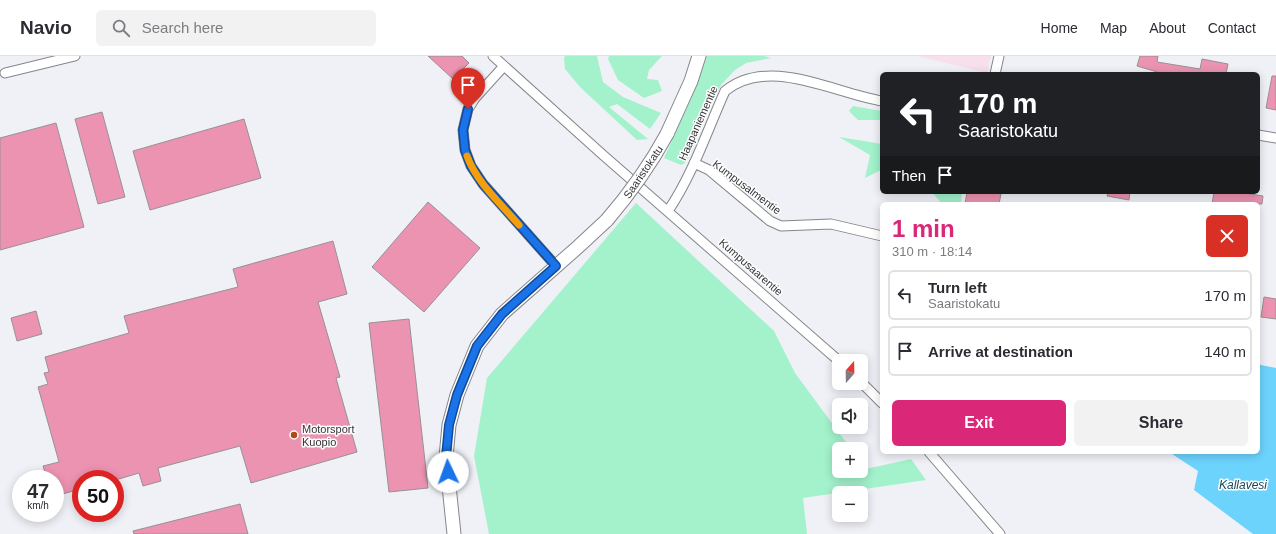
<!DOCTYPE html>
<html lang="en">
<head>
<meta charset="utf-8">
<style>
  :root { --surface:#fff; --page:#f2f2f3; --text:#2b2b33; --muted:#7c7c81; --line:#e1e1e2; --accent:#db2777 }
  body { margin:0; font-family:Helvetica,sans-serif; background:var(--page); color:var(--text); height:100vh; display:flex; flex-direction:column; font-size:15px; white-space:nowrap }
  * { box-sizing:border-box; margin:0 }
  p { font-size:13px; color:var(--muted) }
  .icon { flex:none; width:22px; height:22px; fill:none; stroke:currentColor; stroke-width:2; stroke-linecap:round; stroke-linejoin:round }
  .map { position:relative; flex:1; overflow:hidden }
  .drawer { position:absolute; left:880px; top:146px; width:380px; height:252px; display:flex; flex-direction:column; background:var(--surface); border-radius:6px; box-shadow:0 2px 10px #0003 }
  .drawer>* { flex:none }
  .hud { position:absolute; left:880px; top:16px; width:380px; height:122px; border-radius:6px; box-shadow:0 2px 10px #0003; background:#202124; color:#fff; overflow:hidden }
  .needle { width:26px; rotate:20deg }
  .fabs { position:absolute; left:832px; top:298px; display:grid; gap:8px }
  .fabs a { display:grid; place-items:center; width:36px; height:36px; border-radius:6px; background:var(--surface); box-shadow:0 2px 10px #0003; font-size:20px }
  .speed { position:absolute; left:12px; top:414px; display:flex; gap:8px; font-size:20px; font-weight:700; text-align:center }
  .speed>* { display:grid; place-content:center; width:52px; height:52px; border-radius:50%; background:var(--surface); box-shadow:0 2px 10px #0003; line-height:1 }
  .speed small { font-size:10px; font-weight:400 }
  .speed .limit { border:6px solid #d22; background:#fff; color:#111 }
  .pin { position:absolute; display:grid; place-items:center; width:34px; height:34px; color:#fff; margin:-41px -17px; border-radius:50% 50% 50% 0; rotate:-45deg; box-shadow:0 0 4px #0007 }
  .pin .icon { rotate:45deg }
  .me { position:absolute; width:44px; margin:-22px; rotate:357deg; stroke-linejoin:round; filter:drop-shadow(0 0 3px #0008) }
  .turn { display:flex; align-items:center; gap:14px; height:84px; padding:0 12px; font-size:18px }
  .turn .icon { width:52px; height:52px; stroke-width:2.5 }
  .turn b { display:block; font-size:28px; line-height:34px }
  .then { display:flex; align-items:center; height:38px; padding:0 12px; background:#0003; gap:8px; font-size:15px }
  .round { display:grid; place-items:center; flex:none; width:42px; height:42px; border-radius:6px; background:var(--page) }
  .head { display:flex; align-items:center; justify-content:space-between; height:68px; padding:0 12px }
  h1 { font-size:24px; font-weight:700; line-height:30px; color:var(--accent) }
  .cta { display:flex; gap:8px; margin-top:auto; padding:8px 12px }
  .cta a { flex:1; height:46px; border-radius:6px; background:var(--accent); color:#fff; font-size:16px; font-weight:700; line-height:46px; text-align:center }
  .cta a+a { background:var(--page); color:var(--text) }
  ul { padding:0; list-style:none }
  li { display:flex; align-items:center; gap:12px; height:50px; margin:0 8px 6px; padding:0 4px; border:2px solid var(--line); border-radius:6px }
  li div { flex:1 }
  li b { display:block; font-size:15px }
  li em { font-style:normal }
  header { display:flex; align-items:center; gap:24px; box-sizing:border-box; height:56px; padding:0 20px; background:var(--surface); border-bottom:1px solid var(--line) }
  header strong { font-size:19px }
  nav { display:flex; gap:22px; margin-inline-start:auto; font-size:14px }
  .search { width:280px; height:36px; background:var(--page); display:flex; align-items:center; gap:10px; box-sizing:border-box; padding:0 14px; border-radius:6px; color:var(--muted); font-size:15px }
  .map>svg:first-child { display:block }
  .commercial { fill:#f7e0ec }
  .green { fill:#a3f2cc }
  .water { fill:#6cd3fd }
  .building { fill:#ec93b1; stroke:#979192 }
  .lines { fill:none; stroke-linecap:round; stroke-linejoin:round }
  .street-casing { stroke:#85868c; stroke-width:11 }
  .secondary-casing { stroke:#85868c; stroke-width:15 }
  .street { stroke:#fff; stroke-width:9 }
  .secondary { stroke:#fff; stroke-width:13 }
  .secondary-bridge-casing { stroke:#85868c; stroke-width:15; stroke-linecap:butt }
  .secondary-bridge { stroke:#fff; stroke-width:13 }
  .route-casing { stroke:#114b97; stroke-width:10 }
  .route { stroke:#1a73e8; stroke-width:7 }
  .slow { stroke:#f59e0b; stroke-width:7 }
  .poi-dot { fill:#ae4b16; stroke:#fefefe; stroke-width:1.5 }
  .labels { text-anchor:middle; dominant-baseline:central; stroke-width:3; stroke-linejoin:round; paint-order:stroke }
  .street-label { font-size:11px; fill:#333437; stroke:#fefefe }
  .poi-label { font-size:11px; fill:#333437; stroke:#fefefe; text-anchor:start }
  .water-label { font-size:12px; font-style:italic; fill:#1a4758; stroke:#fefefe }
</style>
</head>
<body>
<header>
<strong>Navio</strong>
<div class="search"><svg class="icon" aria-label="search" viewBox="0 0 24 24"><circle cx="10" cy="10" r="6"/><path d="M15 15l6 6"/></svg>Search here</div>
<nav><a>Home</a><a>Map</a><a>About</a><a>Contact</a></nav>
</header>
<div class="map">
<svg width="1276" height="478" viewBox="0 0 1276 478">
  <rect width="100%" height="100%" fill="#eff1f7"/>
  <path class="commercial" d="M917 0H991L987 17Z"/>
  <path class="green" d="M566 0H597L603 26 623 41 661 57 650 73 617 48 609 51 648 83 637 84 580 31 565 13 564 1Z
    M609 0H662L649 14 647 23 658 24 662 35 644 42 618 24 608 3Z
    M707 0H764L771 2 746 7 735 14 721 29 704 63 693 93 685 107 681 109 664 102 691 43Z
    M853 50 882 55V67L880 64H858L849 55Z
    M839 81 882 88V116L879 115 865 122 870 99Z
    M932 136H962L961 148H942Z
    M636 147 774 275 795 317 851 393H839V415H861V407L866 413 911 403 926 424 803 442 807 478H489L474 400 487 322Z"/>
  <path class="water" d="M1258 307 1261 309 1276 312V478H1253L1194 434 1198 415 1169 396H1258Z"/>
  <path class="building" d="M428 0H462L469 7 453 23Z
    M1140 0H1158L1157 6 1200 13 1202 3 1228 8 1226 18H1164L1137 10Z
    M1272 20H1276V54L1266 52Z
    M102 56 125 141 98 148 75 63Z
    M244 63 261 122 150 154 133 95Z
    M56 67 84 171 0 194V82Z
    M967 136H988L1001 138 999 148H965Z
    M1108 136H1130L1129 144 1107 140Z
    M1214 136H1238L1263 140 1262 148H1212Z
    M428 146 480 192 424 256 372 211Z
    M333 185 347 238 318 246 340 321 336 322 357 396 251 427 240 390 158 412 161 425 143 430 139 417 119 423H81V433L55 440V423H47L43 410 59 406 38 331 48 328 44 317 49 316 45 301 129 277 124 260 238 231 233 213Z
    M1264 241 1276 243V263L1261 261Z
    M36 255 42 278 17 285 11 262Z
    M409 263 428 432 389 436 369 267Z
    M240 448 248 478H134L133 475Z"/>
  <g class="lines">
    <g class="street-casing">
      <path id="street" d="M493 0 603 99 839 305
        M504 10 475 42 468 53 463 74 465 94 471 110 483 128 556 210
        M5 17 75 0
        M995 18 999 0
        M1258 79 1276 82
        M694 107 709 114 770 165 781 170 831 168 882 180
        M668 155C693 118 707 75 725 35 768 0 831 36 882 45
        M861 326 882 347
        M929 396 1000 478"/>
    </g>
    <g class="secondary-casing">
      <path id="secondary" d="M667 78 691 25 699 0
        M454 478 446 401 449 369 457 339 477 290 502 258 579 190 607 164"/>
    </g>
    <use href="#street" class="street"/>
    <use href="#secondary" class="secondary"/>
    <g class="secondary-bridge-casing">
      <path id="secondary-bridge" d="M607 164C631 136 649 111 667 78"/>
    </g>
    <use href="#secondary-bridge" class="secondary-bridge"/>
  </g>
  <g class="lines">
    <g class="route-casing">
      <path id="route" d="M448 416 446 401 449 369 457 339 477 290 502 258 556 210 483 128 471 110 465 94 463 74 468 53"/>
    </g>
    <use href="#route" class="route"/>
    <path class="slow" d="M467 100C477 127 501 148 519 169"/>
  </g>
  <circle class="poi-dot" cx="294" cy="379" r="4"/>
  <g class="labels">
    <g class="street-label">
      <text transform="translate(698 67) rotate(-66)">Haapaniementie</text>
      <text transform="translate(643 116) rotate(-56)">Saaristokatu</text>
      <text transform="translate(747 131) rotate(37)">Kumpusalmentie</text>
      <text transform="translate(751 211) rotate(41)">Kumpusaarentie</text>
    </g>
    <g class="poi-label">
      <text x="302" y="373">Motorsport<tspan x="302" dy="13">Kuopio</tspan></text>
    </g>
    <g class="water-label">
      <text x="1243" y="429">Kallavesi</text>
    </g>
  </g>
</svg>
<div class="fabs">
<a><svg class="needle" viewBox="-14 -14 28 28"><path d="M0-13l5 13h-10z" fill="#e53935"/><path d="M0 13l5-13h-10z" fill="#7c7c81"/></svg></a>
<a><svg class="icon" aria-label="sound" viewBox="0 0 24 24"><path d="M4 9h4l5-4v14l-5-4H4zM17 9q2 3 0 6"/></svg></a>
<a>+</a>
<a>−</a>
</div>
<div class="speed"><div>47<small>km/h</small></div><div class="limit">50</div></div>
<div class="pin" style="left:468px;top:53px;background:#d93025"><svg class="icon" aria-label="arrive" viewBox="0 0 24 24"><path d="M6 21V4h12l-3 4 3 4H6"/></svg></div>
<svg class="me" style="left:448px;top:416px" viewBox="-20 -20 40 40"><circle r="19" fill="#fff"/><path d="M0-13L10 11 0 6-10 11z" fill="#1a73e8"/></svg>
<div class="hud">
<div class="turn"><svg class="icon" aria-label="left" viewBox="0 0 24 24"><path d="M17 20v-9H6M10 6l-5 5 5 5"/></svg><div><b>170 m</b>Saaristokatu</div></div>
<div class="then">Then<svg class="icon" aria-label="arrive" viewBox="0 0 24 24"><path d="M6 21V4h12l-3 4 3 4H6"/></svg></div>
</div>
<section class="drawer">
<div class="head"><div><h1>1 min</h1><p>310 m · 18:14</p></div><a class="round" style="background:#d93025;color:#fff"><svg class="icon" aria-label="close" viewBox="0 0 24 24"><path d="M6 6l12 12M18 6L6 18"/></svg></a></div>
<ul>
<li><svg class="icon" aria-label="left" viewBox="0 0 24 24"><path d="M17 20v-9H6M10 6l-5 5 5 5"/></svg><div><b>Turn left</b><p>Saaristokatu</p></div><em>170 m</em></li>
<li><svg class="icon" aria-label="arrive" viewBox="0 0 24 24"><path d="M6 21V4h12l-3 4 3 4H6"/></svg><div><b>Arrive at destination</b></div><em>140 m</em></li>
</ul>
<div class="cta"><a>Exit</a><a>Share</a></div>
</section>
</div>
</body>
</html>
